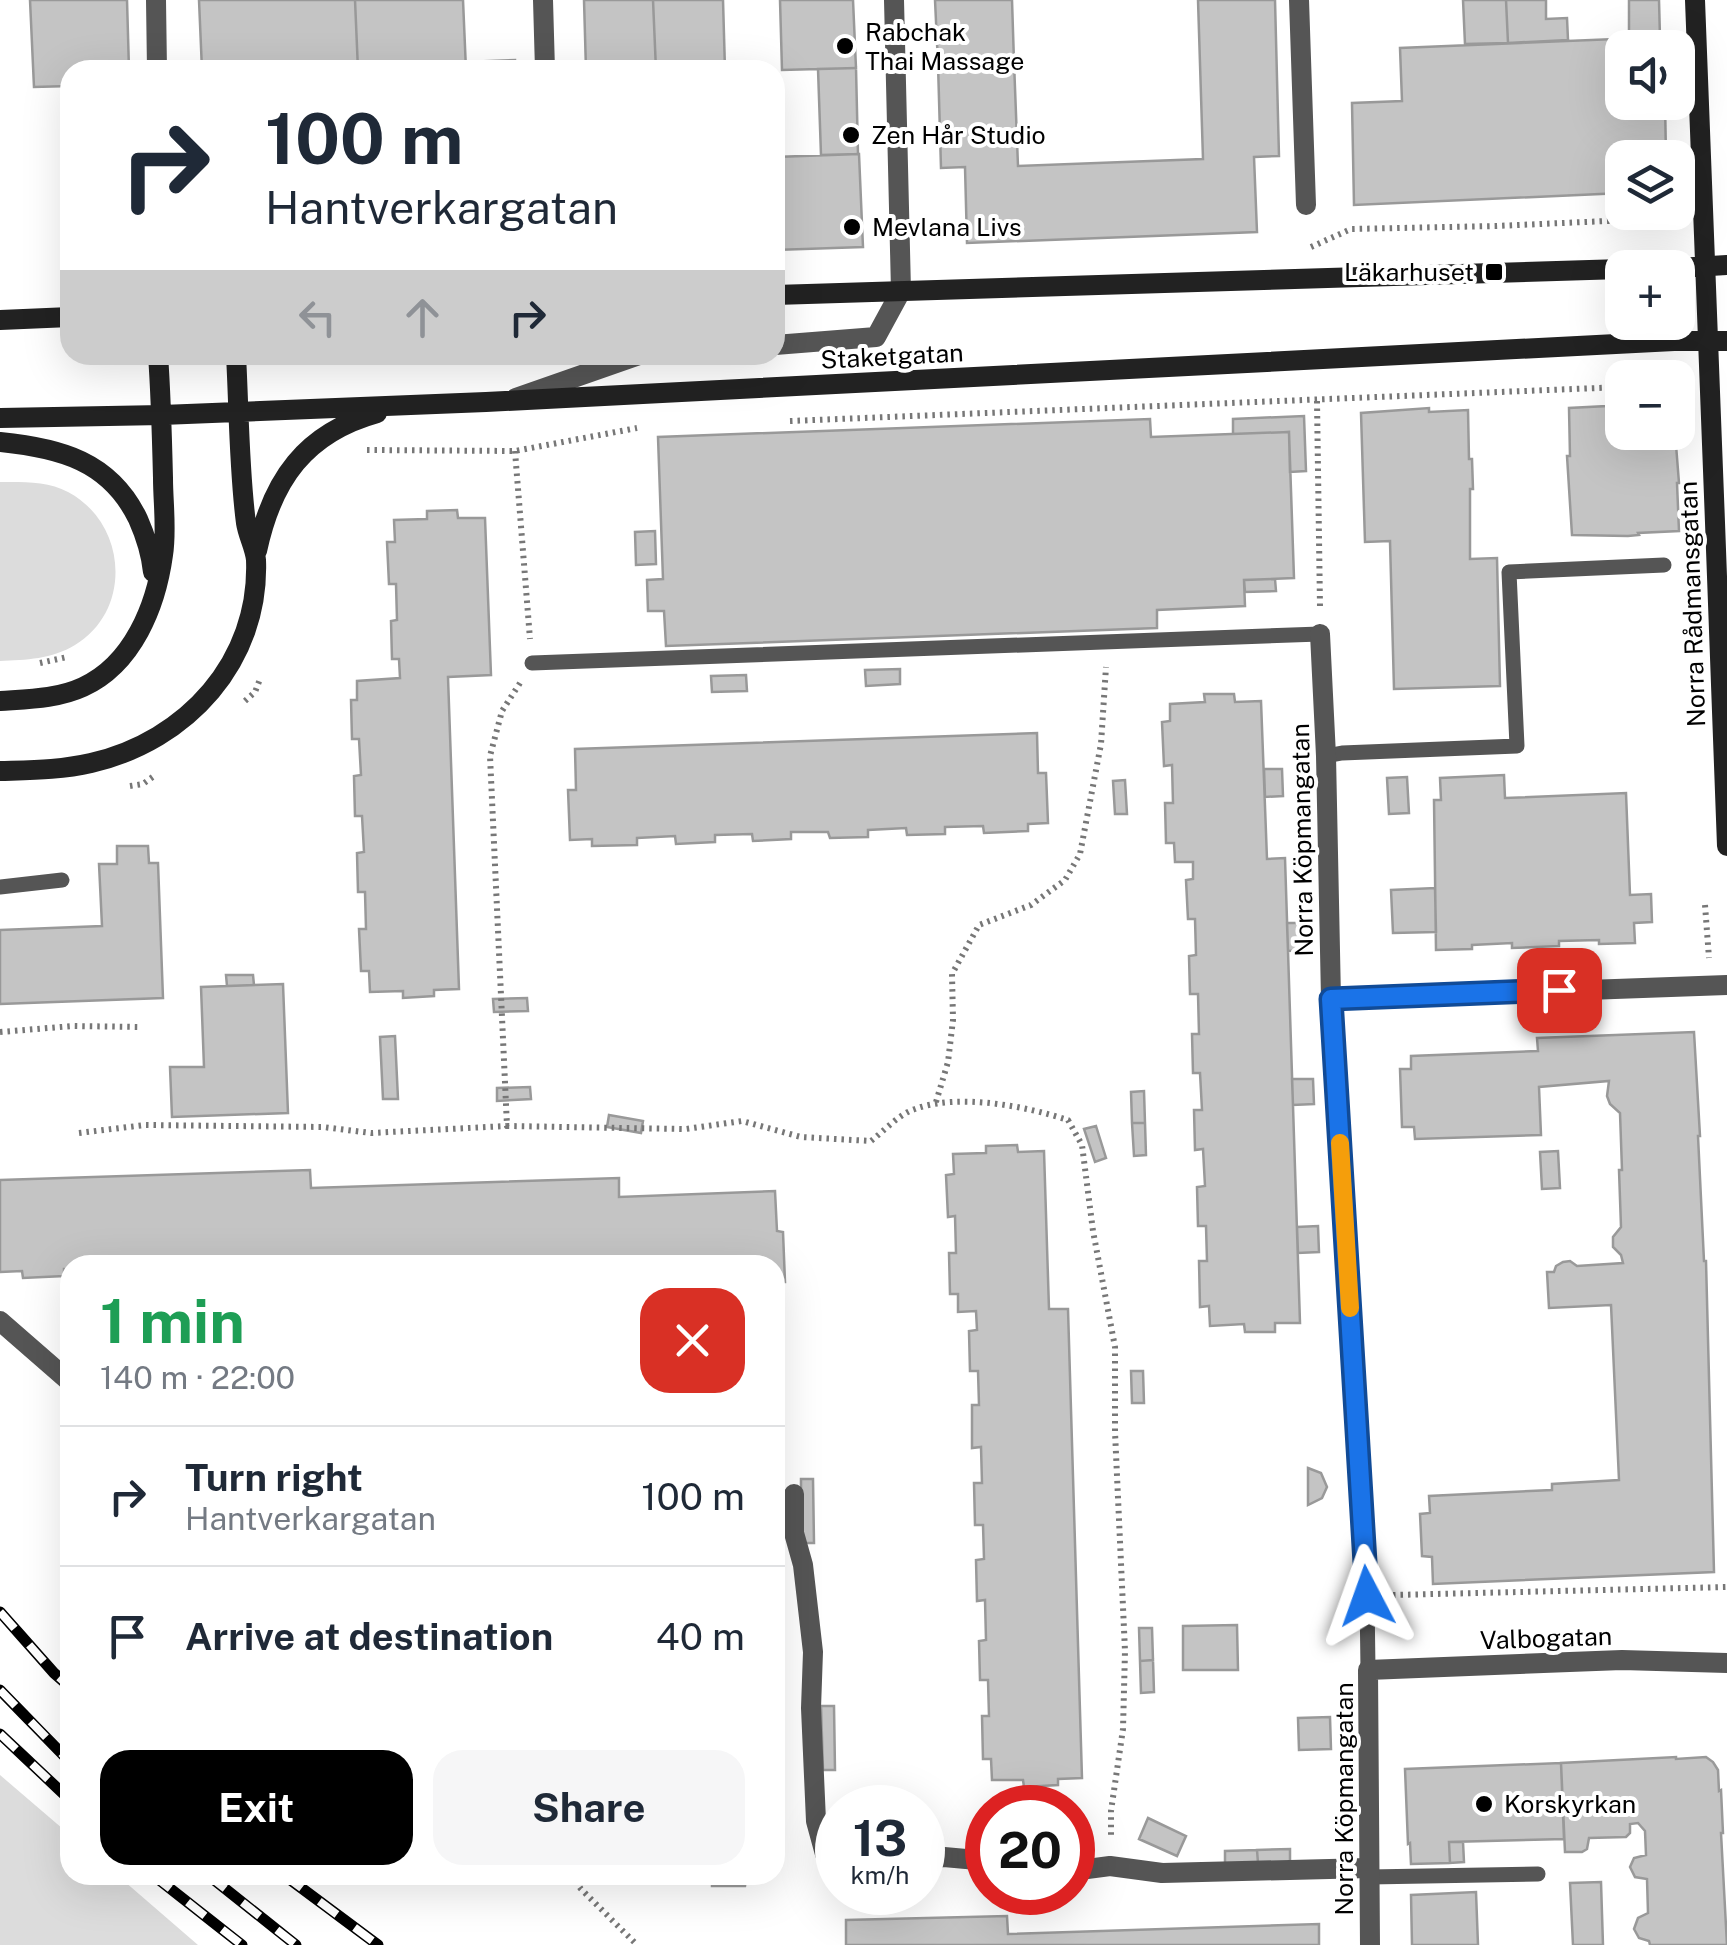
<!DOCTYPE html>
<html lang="en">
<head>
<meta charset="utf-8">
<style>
  :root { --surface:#fff; --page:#f6f6f7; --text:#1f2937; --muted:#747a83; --line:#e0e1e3; --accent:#000 }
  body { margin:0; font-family:"Public Sans",sans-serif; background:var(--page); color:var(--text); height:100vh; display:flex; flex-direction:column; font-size:38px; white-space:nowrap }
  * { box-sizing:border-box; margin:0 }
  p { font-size:32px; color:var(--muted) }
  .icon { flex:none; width:55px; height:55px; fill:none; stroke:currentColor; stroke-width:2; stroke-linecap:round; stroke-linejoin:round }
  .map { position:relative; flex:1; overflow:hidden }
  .drawer { position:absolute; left:60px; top:1255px; width:725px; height:630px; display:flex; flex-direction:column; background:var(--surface); border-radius:30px; box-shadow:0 10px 40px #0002 }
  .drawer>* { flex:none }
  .hud { position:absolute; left:60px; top:60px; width:725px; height:305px; border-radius:30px; box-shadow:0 10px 40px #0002; background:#fff; color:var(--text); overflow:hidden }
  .fabs { position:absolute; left:1605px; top:30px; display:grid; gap:20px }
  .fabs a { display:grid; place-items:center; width:90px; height:90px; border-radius:20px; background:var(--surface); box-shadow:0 10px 40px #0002; font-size:50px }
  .speed { position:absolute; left:815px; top:1785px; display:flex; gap:20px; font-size:50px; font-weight:700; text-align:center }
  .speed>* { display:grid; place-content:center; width:130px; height:130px; border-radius:50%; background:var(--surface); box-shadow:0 10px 40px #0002; line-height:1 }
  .speed small { font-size:25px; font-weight:400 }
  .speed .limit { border:15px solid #d22; background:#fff; color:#111 }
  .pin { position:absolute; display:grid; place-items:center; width:85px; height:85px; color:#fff; margin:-42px; border-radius:20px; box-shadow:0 5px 15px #0006 }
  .me { position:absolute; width:110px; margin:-55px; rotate:356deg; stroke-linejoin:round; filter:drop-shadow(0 0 8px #0008) }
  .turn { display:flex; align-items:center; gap:35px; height:210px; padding:0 40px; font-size:45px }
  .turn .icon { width:130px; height:130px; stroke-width:2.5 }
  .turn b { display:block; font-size:70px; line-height:85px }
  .lanes { display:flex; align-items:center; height:95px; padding:0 40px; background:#0003; justify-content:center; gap:50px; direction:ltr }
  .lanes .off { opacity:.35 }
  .round { display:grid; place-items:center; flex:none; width:105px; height:105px; border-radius:30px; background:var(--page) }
  .headline { display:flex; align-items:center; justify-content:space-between; height:170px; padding:0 40px }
  h1 { font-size:60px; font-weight:700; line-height:75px; color:#1e9e55 }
  .cta { display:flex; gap:20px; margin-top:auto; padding:20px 40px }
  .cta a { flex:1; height:115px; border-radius:30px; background:var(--accent); color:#fff; font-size:40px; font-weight:700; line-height:115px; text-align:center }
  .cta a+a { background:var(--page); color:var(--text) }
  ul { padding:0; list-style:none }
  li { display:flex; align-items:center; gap:30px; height:140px; padding:0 40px; border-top:2px solid var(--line) }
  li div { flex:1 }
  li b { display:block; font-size:38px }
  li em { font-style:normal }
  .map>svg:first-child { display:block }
  .green { fill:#dcdcdc }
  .building { fill:#c4c4c4; stroke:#999; stroke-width:2.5 }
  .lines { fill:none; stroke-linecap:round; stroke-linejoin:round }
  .path { stroke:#777; stroke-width:6; stroke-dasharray:2.5 5; stroke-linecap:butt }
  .lane { stroke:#555; stroke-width:15 }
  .street { stroke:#555; stroke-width:20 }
  .secondary { stroke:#222; stroke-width:20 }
  .rail-casing { stroke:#000; stroke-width:11 }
  .rail { stroke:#fff; stroke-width:8; stroke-dasharray:22; stroke-linecap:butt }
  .route-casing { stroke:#114b97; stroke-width:25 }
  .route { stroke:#1a73e8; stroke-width:18 }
  .slow { stroke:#f59e0b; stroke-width:18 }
  .poi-dot { fill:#000; stroke:#fff; stroke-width:4 }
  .labels { text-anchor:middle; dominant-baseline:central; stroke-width:8; stroke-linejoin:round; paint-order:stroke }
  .poi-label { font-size:25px; fill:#000; stroke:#fff; text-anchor:start }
  .street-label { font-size:25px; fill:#000; stroke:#fff }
</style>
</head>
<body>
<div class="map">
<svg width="1727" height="1945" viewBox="0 0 1727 1945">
  <rect width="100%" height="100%" fill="#fff"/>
  <path class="green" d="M0 482C23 482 48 481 68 492 127 523 133 610 75 645 52 659 26 660 0 661Z
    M0 1775 70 1835V1875H117L198 1945H0Z"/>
  <path class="building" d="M30 0H127L129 70H70V86L34 87Z
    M199 0H355L358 70H202Z
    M355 0H463L466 70H358Z
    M584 0H653L656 70H586Z
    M653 0H723L725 70H656Z
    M780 0H853L856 68 782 70Z
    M935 0H1012L1014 62 938 64Z
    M1198 0H1275L1279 156 1254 157 1257 232 967 243 965 167 941 168 938 64 1014 62 1018 166 1203 159Z
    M1463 0H1506L1508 43 1465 44Z
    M1506 0H1546V19L1567 18 1568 40 1508 43Z
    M1629 0H1659L1660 38H1629Z
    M1664 37V48H1622V102H1665L1666 156 1622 158V193L1354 205 1352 103 1402 101 1400 48Z
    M515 60V70H466L465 62Z
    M856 68 858 154 821 155 818 69Z
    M859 154 863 247 775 250V157Z
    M1622 402V432H1675L1679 483H1677L1679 531 1638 533 1639 535 1628 536 1572 535 1567 456H1570L1569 408 1607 406V403Z
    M1429 408V412L1468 410 1469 459H1472L1473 489H1470V559L1497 558 1500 686 1394 689 1390 541 1365 542 1361 413Z
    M1304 416 1306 471 1290 472 1289 432 1233 434V419Z
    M1150 419 1151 437 1289 432 1294 578 1244 580 1245 606 1157 610V628L666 646 664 611H648L647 580 663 579 658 437Z
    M457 510 458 518H485L491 675 448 677 459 989 434 990V996L403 998V991L370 992 369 971H361L359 929H366L365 892H358L357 853 364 852 362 816H355L354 776 361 775 359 739H352L351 700H357V681L400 678 399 659H392L391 621 397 620 396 584H389L387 542H395L394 520 427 519V511Z
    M655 531 656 564 636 565 635 532Z
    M1275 579 1276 591 1245 592 1244 580Z
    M900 669V684L866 686 865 670Z
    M746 675 747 691 712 692 711 676Z
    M1204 694H1234L1235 702 1261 701 1267 859 1285 858 1300 1323H1275V1332H1245L1244 1324 1210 1326 1209 1306 1200 1307 1199 1261H1207L1206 1226H1198L1197 1187 1205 1186 1203 1149 1195 1150 1194 1110H1202L1200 1073H1193L1192 1034H1199L1198 994H1190L1189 956 1196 955 1195 919H1188L1186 880 1193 879V862H1175L1174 843H1166L1165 803H1173L1172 765 1164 766 1162 722 1170 721V704L1205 702Z
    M1037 733 1038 773H1046L1048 823 1028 824V831L984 833 983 826 945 827V834L907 835 906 828 868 830V837L830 838 828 832H791V839L753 841 752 834 715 835V842L676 844 675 836 637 838V845L592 846V839L570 840 568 790H576L575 749Z
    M1264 769H1282L1283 796 1265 797Z
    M1504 775 1505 798 1626 793 1630 895 1651 894 1652 922 1634 923 1635 943 1599 944V940L1559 941V946L1512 948V943L1472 945V949L1436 950 1434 800H1441L1440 778Z
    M1407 777 1409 813 1389 814 1387 778Z
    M1125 780 1127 814H1115L1113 781Z
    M117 846H148L149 863H158L163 998 0 1004V930L102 926 99 864H117Z
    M1435 888 1436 932 1393 933 1391 890Z
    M1287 923H1305L1306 950 1288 951Z
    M226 975H253L254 985 227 986Z
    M283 984 288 1113 172 1117 170 1067H204L201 987Z
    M527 998 528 1011 494 1012 493 999Z
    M1694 1032 1700 1136H1698L1704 1261H1706L1714 1572 1433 1584 1432 1557 1422 1556 1420 1514 1430 1513 1429 1496 1552 1490V1484L1619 1480 1611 1305 1549 1308 1547 1272H1554L1556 1266 1563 1262 1570 1261 1577 1266 1623 1263 1621 1255 1613 1247V1237L1621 1227 1619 1170H1622L1620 1113 1610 1104 1607 1096 1609 1081 1539 1087 1541 1135 1415 1139 1414 1127H1402L1400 1069H1411V1056L1538 1051 1537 1038Z
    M395 1036 398 1099H383L380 1037Z
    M1292 1079H1313L1314 1104 1293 1105Z
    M530 1087 531 1099 497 1101V1088Z
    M1144 1091 1145 1123H1132L1131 1092Z
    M609 1115 643 1121 641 1133 607 1127Z
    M1132 1123H1145L1146 1155 1134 1156Z
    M1096 1126 1106 1158 1095 1162 1084 1129Z
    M1017 1145 1018 1152 1044 1151 1049 1309H1068L1082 1778 1058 1779V1785L1024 1787 1023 1780H992L991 1759H983L982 1716H989L988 1680H980L979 1641 986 1640 985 1600 977 1601 976 1560 984 1559 983 1525H975L974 1483H982L981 1447 972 1448V1405H979L978 1371H970L969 1331 977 1330 976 1311 958 1312V1294H950L949 1253H956L955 1216 948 1217 946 1175 954 1174 953 1154 986 1153V1146Z
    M1558 1151 1560 1188 1542 1189 1540 1152Z
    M310 1170 311 1188 619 1178V1197L775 1191 777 1231 783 1232 785 1282H775V1265H314V1261L294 1262V1265H255V1263L70 1265V1269H64V1276L23 1278 22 1271 0 1272V1180Z
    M1318 1226 1319 1252 1298 1253 1297 1227Z
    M1131 1371H1143L1144 1403H1132Z
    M1308 1468 1321 1473 1327 1487 1322 1498 1308 1505Z
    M801 1479H813L814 1543H801Z
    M1237 1625 1238 1670H1183V1626Z
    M1139 1628H1152L1153 1660 1140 1661Z
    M1153 1660 1154 1692 1141 1693 1140 1661Z
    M821 1706H834L835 1770H823Z
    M1330 1717 1331 1749 1299 1750 1298 1718Z
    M1676 1757V1759L1706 1757 1713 1762 1718 1770 1719 1791 1721 1790 1723 1833H1721L1727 1945H1650L1649 1941 1639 1938 1634 1929 1638 1918 1648 1913 1647 1879 1635 1877 1630 1867 1634 1858 1646 1855 1645 1831 1638 1823 1630 1824V1833L1626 1837 1589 1838 1587 1849 1582 1852H1565L1561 1763Z
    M1561 1763 1564 1839 1449 1842 1450 1863 1411 1864 1410 1843 1408 1844 1405 1769Z
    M1148 1818 1186 1836 1177 1856 1139 1839Z
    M1449 1842H1463L1464 1862 1450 1863Z
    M1290 1849V1862L1258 1863 1257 1850Z
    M1257 1850 1258 1863 1225 1864V1851Z
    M679 1875H770V1878L746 1879 745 1886H712V1880H679Z
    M1601 1882 1603 1945H1573L1570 1883Z
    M1476 1892 1478 1945H1412L1411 1895Z
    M1007 1916 1008 1934 1319 1924V1945H846V1920Z"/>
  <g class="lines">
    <path class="path" d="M1311 247 1351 229 1496 226 1674 218
      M1317 401 1320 607
      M790 421 1622 387
      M367 450 515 451 637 428
      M515 451 530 639
      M40 663 67 657
      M520 683 502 711 490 756 507 1126 686 1129 742 1121 801 1137 871 1141C884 1131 899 1114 915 1109 958 1093 1025 1106 1068 1120L1082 1145 1093 1231 1115 1347V1432L1125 1651 1123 1729 1111 1811V1836
      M245 701 255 692 260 679
      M130 786 143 784 154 776
      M1705 905 1709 958
      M0 1032 73 1026 141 1027
      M936 1102 948 1062 953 1020 952 974 979 925 1031 905 1065 880 1080 854 1101 744 1106 667
      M79 1133 145 1125 323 1127 371 1133 507 1126
      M1393 1595 1727 1587
      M571 1875 581 1889 637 1945"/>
    <path class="lane" d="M532 663 1320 634
      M1326 756 1342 753 1517 746 1509 572 1664 565
      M0 887 62 880
      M1331 999 1367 1596 1368 1670
      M1369 1877 1538 1874"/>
    <path class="street" d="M156 0 157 70
      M543 0 545 70
      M1299 0 1306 205
      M775 345 876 337 901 291 894 0
      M516 398 639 355
      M1320 634 1326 756 1331 999 1727 985
      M0 1321 70 1382
      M794 1494V1533L803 1565 813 1652 811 1708 816 1821 825 1854 838 1860
      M922 1860 944 1857 988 1861
      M1072 1871 1110 1866 1162 1873 1369 1868
      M1370 1945 1368 1670 1622 1660 1727 1663"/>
    <path class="secondary" d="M1695 0C1707 282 1716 564 1727 846
      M1678 268 1727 265
      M775 295 1622 269
      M0 320 70 317
      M0 418 162 415 486 402 1674 341H1727
      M0 442C60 448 110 461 138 519 146 537 151 553 153 572
      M257 551C272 480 305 433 377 413
      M0 701C28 699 57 699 83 687 133 664 156 606 163 555 167 530 163 503 163 478 162 437 161 396 158 355
      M0 771C31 770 61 770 91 763 187 741 260 661 256 560 255 548 248 536 246 523 239 470 239 410 236 355"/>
    <g class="rail-casing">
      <path id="rail" d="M0 1612 54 1673 70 1687
        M0 1690 70 1762
        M0 1734 70 1800
        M153 1875 242 1945
        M208 1875 296 1945
        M284 1875 378 1945"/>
    </g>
    <use href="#rail" class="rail"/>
  </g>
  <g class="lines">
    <g class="route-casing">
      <path id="route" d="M1367 1596 1331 999 1559 990"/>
    </g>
    <use href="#route" class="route"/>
    <path class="slow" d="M1340 1143 1350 1308"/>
  </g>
  <g class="poi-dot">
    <circle cx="845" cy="46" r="10"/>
    <circle cx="851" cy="135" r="10"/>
    <circle cx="852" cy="227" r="10"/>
    <rect x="1484" y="262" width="20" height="20" rx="5"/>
    <circle cx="1484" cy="1804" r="10"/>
  </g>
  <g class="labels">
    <g class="poi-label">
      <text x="865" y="32">Rabchak<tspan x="865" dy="29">Thai Massage</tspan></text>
      <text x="871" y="135">Zen Hår Studio</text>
      <text x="872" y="227">Mevlana Livs</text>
      <text x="1474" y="272" text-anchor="end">Läkarhuset</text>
      <text x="1504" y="1804">Korskyrkan</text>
    </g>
    <g class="street-label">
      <text transform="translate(892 356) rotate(-3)">Staketgatan</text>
      <text transform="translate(1692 604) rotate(-92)">Norra Rådmansgatan</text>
      <text transform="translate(1302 840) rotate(-91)">Norra Köpmangatan</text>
      <text transform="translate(1546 1638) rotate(-2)">Valbogatan</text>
      <text transform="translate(1344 1799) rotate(-90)">Norra Köpmangatan</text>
    </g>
  </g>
</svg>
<div class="fabs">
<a><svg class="icon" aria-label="sound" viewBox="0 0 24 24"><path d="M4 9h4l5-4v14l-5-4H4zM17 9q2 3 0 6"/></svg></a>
<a><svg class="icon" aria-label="layers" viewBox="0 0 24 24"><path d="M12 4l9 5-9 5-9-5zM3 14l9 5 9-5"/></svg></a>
<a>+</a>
<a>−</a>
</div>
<div class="speed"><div>13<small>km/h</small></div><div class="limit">20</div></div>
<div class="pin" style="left:1559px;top:990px;background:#d93025"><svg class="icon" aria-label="arrive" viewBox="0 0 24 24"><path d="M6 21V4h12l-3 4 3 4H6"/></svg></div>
<svg class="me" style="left:1367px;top:1596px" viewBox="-20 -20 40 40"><path d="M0-17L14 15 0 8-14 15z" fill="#1a73e8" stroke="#fff" stroke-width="4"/></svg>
<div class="hud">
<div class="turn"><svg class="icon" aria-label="right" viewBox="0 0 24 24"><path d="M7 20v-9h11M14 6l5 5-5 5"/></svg><div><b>100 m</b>Hantverkargatan</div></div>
<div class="lanes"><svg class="icon off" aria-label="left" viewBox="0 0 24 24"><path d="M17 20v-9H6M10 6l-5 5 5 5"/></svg><svg class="icon off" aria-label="ahead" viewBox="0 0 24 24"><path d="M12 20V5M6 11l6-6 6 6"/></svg><svg class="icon" aria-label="right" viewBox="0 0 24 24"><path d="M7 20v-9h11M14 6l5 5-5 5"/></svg></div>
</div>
<section class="drawer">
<div class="headline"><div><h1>1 min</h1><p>140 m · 22:00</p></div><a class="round" style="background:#d93025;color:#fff"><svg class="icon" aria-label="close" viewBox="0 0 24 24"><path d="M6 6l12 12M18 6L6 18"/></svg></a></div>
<ul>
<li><svg class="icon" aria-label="right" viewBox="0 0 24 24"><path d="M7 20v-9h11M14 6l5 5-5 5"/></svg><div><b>Turn right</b><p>Hantverkargatan</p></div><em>100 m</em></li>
<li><svg class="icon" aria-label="arrive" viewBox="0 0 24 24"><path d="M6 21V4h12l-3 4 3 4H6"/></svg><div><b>Arrive at destination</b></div><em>40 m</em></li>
</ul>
<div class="cta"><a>Exit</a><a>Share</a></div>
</section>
</div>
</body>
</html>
